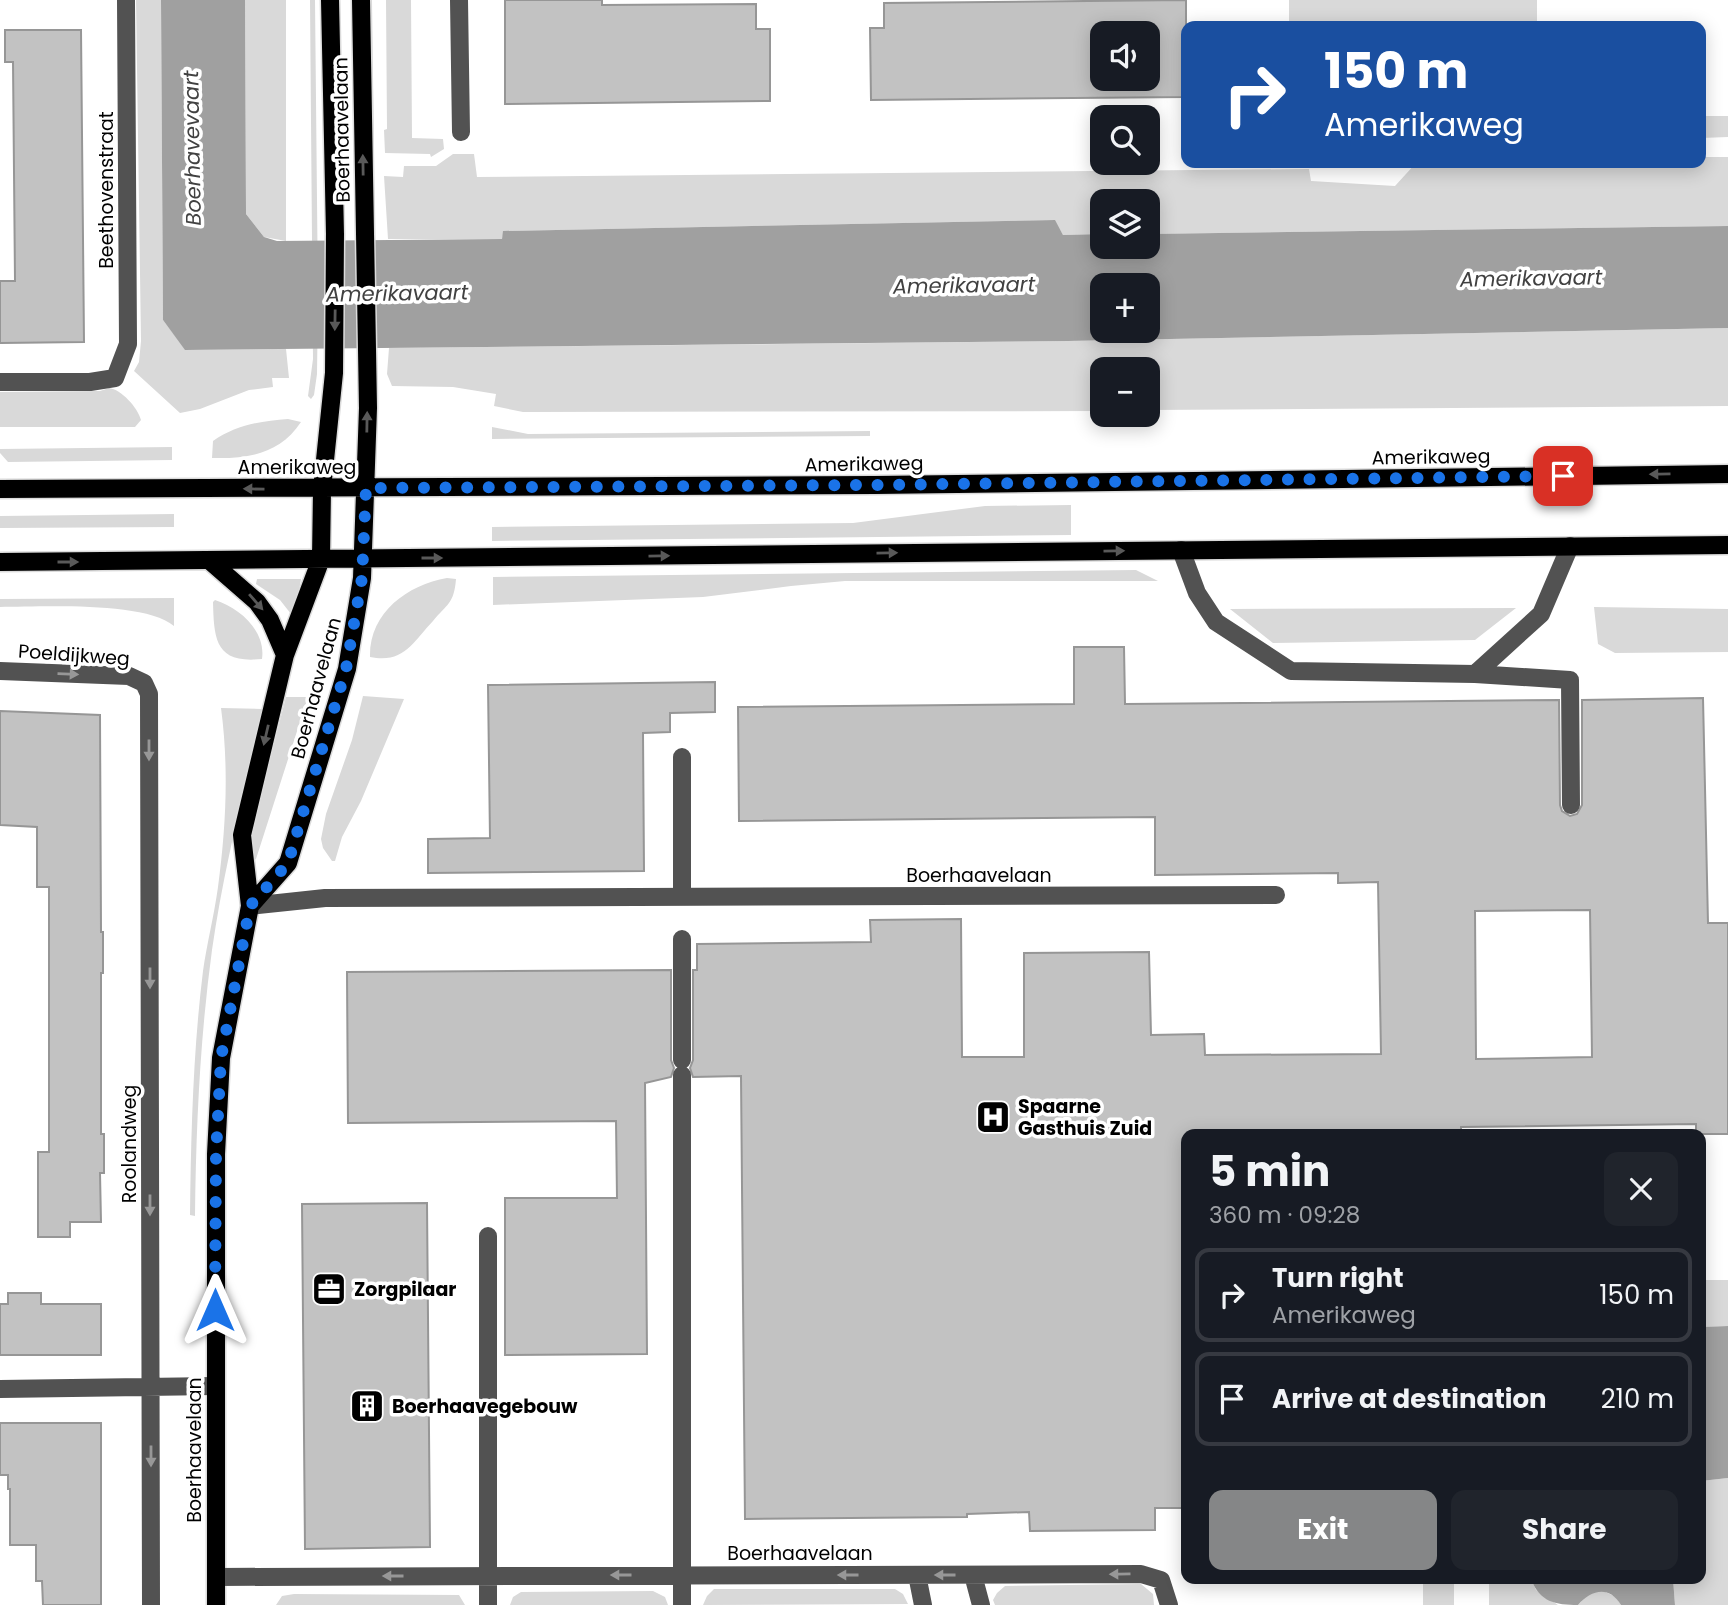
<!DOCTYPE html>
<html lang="en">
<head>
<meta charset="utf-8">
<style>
  :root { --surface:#171b24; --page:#20242c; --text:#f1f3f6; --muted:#9ea1a6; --line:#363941; --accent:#858687 }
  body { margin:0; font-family:Poppins,sans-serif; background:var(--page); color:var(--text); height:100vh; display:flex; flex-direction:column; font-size:26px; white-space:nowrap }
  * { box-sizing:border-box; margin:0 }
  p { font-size:23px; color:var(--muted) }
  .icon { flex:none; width:38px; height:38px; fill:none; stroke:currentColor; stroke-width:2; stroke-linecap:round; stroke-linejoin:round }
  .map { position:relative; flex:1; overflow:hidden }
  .details { position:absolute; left:1181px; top:1129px; width:525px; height:455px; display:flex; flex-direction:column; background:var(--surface); border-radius:14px; box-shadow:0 4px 18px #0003 }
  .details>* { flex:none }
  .banner { position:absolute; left:1181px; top:21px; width:525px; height:147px; border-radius:14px; box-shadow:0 4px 18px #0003; background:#1a4fa0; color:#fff; overflow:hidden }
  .tools { position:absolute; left:1090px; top:21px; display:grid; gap:14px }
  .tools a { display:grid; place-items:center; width:70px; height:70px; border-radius:14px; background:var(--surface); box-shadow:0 4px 18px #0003; font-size:35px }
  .pin { position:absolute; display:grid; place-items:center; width:60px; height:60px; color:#fff; margin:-30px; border-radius:14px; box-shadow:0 4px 10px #0006 }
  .me { position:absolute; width:77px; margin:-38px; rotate:0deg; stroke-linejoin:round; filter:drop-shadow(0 0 5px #0008) }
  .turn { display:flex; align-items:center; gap:24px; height:147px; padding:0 28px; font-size:32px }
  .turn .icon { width:91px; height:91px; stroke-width:2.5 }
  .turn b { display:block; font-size:49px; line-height:60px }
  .round { display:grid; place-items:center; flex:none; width:74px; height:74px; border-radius:14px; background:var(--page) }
  .headline { display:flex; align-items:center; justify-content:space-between; height:119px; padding:0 28px }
  h1 { font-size:42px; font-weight:700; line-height:52px }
  .cta { display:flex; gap:14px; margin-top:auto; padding:14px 28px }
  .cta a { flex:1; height:80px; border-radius:14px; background:var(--accent); color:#fff; font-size:28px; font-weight:700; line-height:80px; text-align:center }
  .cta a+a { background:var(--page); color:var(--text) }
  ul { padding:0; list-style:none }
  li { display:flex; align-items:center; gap:21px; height:94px; margin:0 14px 10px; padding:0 14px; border:4px solid var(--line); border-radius:14px }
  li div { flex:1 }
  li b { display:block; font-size:26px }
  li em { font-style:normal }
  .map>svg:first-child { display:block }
  .green { fill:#d9d9d9 }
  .water { fill:#a0a0a0; fill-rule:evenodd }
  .building { fill:#c2c2c2; stroke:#969696; stroke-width:2; fill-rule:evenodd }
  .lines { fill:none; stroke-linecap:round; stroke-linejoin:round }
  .major-casing { stroke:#dbdbdb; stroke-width:21 }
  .minor { stroke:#525252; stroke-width:18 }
  .major { stroke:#000; stroke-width:18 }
  .oneway { fill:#595959 }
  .oneway2 { fill:#979797 }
  .route { stroke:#1a73e8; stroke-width:12; stroke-dasharray:0 21.6 }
  .labels { text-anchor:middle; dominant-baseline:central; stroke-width:7; stroke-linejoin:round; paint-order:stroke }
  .street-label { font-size:19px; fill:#000; stroke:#fff }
  .poi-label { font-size:19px; font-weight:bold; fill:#000; stroke:#fff; text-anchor:start }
  .water-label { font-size:21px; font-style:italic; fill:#414141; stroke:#fff }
</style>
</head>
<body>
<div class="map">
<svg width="1728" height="1605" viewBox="0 0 1728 1605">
  <rect width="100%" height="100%" fill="#fff"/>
  <path class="green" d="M136 0H161L163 320 186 350 286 349 289 378H272L273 387 249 390 200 409 180 413 134 371 139 362 141 341Z
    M245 0H286V241L264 237 246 214Z
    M310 0H315L318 298 317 374 314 395 311 399 308 396 313 359Z
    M369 0H372L374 152H371Z
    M386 0H411L412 138 443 139 444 149 431 157 430 154 385 153 384 130 387 129Z
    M1289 0H1537V26H1289Z
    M1701 116H1728V137L1701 138Z
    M453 154H474L477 177 1309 169 1311 181 1395 186 1416 163H1701V157H1728V226L1148 234V201H1102V234L1063 235 1054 220 504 231 502 239H388L384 176 403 177 404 166H436Z
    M1728 328V406L1148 410V369H1102V411L523 412 494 406 496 394 453 387 392 386 387 374 389 348 1068 341Z
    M109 388C121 389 138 408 141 420L135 427H0V392L100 391Z
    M288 419 301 422C280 454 248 459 212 458L213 441C236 425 261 421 288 419Z
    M492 427 528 434 870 431V436L492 439Z
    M172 447V460L8 462 0 453V449Z
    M1071 505V535L492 541V527L853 523 985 506Z
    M174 514V527L0 528V516Z
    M1136 570 1158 581H845L791 586 703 597 493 605V577Z
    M447 578 456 579C454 604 447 604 433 621 413 642 404 664 370 657 369 613 407 585 447 578Z
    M257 579H301L295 613 291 614 280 600 256 584Z
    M174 598V626C144 601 41 607 0 607V599Z
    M215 600C240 608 266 631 262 659 215 664 214 639 213 602Z
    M1594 607 1728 609V652L1615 653 1598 644Z
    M1516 608 1475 640 1273 643 1230 609Z
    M363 696 404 699 361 801 342 837 335 861H332L323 848 321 839 326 814 352 740Z
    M286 697H308L256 859 253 860 250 837Z
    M221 708 262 709 260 726C241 800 223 874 212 950 200 1038 196 1127 195 1216L190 1215C191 1134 193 1052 203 971 207 943 214 916 218 887 226 827 229 768 221 708Z
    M1701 1280H1728V1326L1701 1327Z
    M1728 1478V1605H1675L1673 1579 1701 1578V1481Z
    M1423 1579H1454V1605H1423Z
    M1489 1579H1531L1536 1590 1558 1605H1489Z
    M1141 1584 1153 1594 1154 1605H995L993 1600 997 1593 1005 1586Z
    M714 1589H895L903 1594 908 1604 703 1605 707 1596Z
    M1601 1590 1616 1597 1621 1605H1578L1588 1594Z
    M653 1591 665 1597 668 1605H510L513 1597 521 1592Z
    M294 1594 459 1595 465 1605H276L282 1596Z"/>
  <path class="water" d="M161 0H245L246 214 264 237 277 241 502 239 503 231 1055 220 1063 235 1102 234V247H1148V234L1728 226V328L1068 341 185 350 163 320ZM1102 285H1148V331H1102Z
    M1728 1326V1478L1701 1481V1327Z
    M1531 1579H1673L1675 1605H1621C1609 1585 1591 1590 1578 1605 1555 1605 1540 1602 1531 1579Z"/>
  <path class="building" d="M505 0H602V5L756 4V29H770V101L505 104Z
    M1186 0V97L871 100 870 28H884V3ZM1102 33H1148V79H1102Z
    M5 30H81L84 342 0 343V281H15L13 62H5Z
    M1074 647H1124L1125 704 1559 700 1560 805 1562 811 1570 816 1577 814 1582 805V700L1703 698 1708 923H1728V1134H1696V1124L1461 1127V1131H1439V1134H1186V1508H1155V1530L1030 1531 1029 1512 967 1514V1517L745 1519 741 1076 693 1077 690 1068 693 1060V970H697V944L871 942 870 920 961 919 962 1057H1024V953L1149 952 1151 1035 1204 1034 1205 1055 1381 1054 1378 882 1338 883V873L1155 875V817L739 821 738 707 1074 704ZM1590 910 1592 1057 1476 1059 1475 911Z
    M715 682V712L670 713V732L643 733 644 871 428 873V839L490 838 488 685Z
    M0 711 100 715 101 932H103V973H101V1134H104V1173H100L101 1222H70V1237H38V1152H49V887H37V827L0 825Z
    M671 970V1060L674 1068 671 1077 645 1083 647 1354 505 1355V1198H617L616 1121 348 1123 347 972Z
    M427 1203 430 1547 305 1549 302 1204Z
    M8 1293H41V1304H101V1355H0V1304H8Z
    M0 1423H101V1605H43L42 1581H36V1545H10V1489H8V1475H0Z"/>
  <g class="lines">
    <g class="major-casing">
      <path id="major" d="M0 489 875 485 1728 474
        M210 561 257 602 270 620 285 655
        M0 562 1728 545
        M250 906 288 863 347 669 362 578 368 408 361 0
        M216 1605V1154L221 1058 250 906 242 835 285 655 321 559 322 489 334 373 335 234 330 0"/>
    </g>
    <path class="minor" d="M459 0 461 132
      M0 382H90L115 378 128 344 126 0
      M1181 550 1197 593 1216 622 1291 671 1475 674 1570 680 1571 805
      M0 671 129 676 144 683 149 694 151 1605
      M1475 674 1541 614 1570 546
      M682 757V897
      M250 906 325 898 1276 895
      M682 939V1060
      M682 1075V1605
      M488 1236V1605
      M0 1389 215 1386
      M917 1575 923 1605
      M973 1575 981 1605
      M216 1577 1141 1574 1161 1580 1169 1605"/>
    <use href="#major" class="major"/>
  </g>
  <defs><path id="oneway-solid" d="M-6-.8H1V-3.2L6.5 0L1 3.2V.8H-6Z" transform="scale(1.75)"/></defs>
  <g class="oneway">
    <use href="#oneway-solid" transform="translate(363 165) rotate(-91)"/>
    <use href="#oneway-solid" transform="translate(335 320) rotate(91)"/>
    <use href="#oneway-solid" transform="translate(367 422) rotate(-89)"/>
    <use href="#oneway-solid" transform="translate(1660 474) rotate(179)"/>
    <use href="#oneway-solid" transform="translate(254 489) rotate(-179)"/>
    <use href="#oneway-solid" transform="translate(1114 551) rotate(-1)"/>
    <use href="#oneway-solid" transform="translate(887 553) rotate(-1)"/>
    <use href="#oneway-solid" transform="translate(659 556) rotate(-1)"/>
    <use href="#oneway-solid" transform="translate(432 558)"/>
    <use href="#oneway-solid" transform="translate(68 562)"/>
    <use href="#oneway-solid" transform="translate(256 602) rotate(49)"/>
    <use href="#oneway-solid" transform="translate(266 735) rotate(103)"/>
  </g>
  <g class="oneway2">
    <use href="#oneway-solid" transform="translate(68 674) rotate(2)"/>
    <use href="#oneway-solid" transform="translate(149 750) rotate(90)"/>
    <use href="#oneway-solid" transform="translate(150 978) rotate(90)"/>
    <use href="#oneway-solid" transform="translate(150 1205) rotate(90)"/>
    <use href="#oneway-solid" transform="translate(151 1456) rotate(90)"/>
    <use href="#oneway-solid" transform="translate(1120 1574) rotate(179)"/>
    <use href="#oneway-solid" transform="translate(621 1575) rotate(180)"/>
    <use href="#oneway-solid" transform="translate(848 1575) rotate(-180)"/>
    <use href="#oneway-solid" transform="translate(945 1575) rotate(-180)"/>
    <use href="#oneway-solid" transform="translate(393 1576) rotate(180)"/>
  </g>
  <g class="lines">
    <path class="route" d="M215 1310 216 1154 221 1058 250 906 288 863 346 669 362 578 366 488 875 485 1563 476"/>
  </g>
  <defs>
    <g id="hospital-square" transform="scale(1.75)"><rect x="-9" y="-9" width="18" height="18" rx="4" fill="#000" stroke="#fff"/><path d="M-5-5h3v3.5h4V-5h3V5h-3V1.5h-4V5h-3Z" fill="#fff"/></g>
    <g id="office-square" transform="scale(1.75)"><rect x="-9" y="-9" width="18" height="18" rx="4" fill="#000" stroke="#fff"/><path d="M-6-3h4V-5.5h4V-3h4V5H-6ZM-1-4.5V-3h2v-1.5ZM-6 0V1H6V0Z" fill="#fff"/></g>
    <g id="building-square" transform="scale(1.75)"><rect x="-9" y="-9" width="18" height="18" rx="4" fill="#000" stroke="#fff"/><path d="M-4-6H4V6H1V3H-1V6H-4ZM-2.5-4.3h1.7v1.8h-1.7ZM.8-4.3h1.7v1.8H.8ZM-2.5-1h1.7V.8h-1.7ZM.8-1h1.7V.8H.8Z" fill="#fff"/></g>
  </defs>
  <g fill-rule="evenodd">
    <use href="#hospital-square" x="993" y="1117"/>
    <use href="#office-square" x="329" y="1289"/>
    <use href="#building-square" x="367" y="1406"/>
  </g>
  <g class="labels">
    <g class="street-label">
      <text transform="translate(342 130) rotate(-91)">Boerhaavelaan</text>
      <text transform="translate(106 190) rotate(-90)">Beethovenstraat</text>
      <text transform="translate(1431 457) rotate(-1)">Amerikaweg</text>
      <text transform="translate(864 464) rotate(-1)">Amerikaweg</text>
      <text x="297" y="467">Amerikaweg</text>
      <text transform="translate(74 655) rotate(4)">Poeldijkweg</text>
      <text transform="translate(316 688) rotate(-75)">Boerhaavelaan</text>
      <text x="979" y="875">Boerhaavelaan</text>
      <text transform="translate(129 1144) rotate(-90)">Roolandweg</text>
      <text transform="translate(194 1450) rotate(-90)">Boerhaavelaan</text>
      <text x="800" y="1553">Boerhaavelaan</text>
    </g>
    <g class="poi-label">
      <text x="1018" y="1106">Spaarne<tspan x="1018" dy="22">Gasthuis Zuid</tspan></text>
      <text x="354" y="1289">Zorgpilaar</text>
      <text x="392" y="1406">Boerhaavegebouw</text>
    </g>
    <g class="water-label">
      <text transform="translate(192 148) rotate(-91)">Boerhavevaart</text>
      <text transform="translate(1531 278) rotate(-1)">Amerikavaart</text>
      <text transform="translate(964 285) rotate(-1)">Amerikavaart</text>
      <text transform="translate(397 293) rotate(-1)">Amerikavaart</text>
    </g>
  </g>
</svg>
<div class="tools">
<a><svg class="icon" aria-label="sound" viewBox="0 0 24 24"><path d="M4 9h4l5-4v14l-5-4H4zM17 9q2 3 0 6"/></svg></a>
<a><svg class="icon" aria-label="search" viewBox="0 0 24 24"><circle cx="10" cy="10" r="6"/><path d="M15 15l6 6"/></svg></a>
<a><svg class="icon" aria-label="layers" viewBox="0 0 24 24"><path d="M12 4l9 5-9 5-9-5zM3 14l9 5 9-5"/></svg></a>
<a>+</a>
<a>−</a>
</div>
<div class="pin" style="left:1563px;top:476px;background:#d93025"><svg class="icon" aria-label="arrive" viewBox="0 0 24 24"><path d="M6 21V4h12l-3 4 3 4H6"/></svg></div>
<svg class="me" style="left:215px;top:1310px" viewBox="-20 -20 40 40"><path d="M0-17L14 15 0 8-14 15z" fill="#1a73e8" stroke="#fff" stroke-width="4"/></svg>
<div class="banner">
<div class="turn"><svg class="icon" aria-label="right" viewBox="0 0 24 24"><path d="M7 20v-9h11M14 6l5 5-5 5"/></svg><div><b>150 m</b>Amerikaweg</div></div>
</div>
<section class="details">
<div class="headline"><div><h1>5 min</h1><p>360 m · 09:28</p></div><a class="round"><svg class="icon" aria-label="close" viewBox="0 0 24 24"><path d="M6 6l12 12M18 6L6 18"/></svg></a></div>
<ul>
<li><svg class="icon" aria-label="right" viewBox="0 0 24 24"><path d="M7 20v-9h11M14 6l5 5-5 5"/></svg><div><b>Turn right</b><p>Amerikaweg</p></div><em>150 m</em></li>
<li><svg class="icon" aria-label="arrive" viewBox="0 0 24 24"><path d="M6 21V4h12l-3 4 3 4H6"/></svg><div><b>Arrive at destination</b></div><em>210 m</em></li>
</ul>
<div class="cta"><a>Exit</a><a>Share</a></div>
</section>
</div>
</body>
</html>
